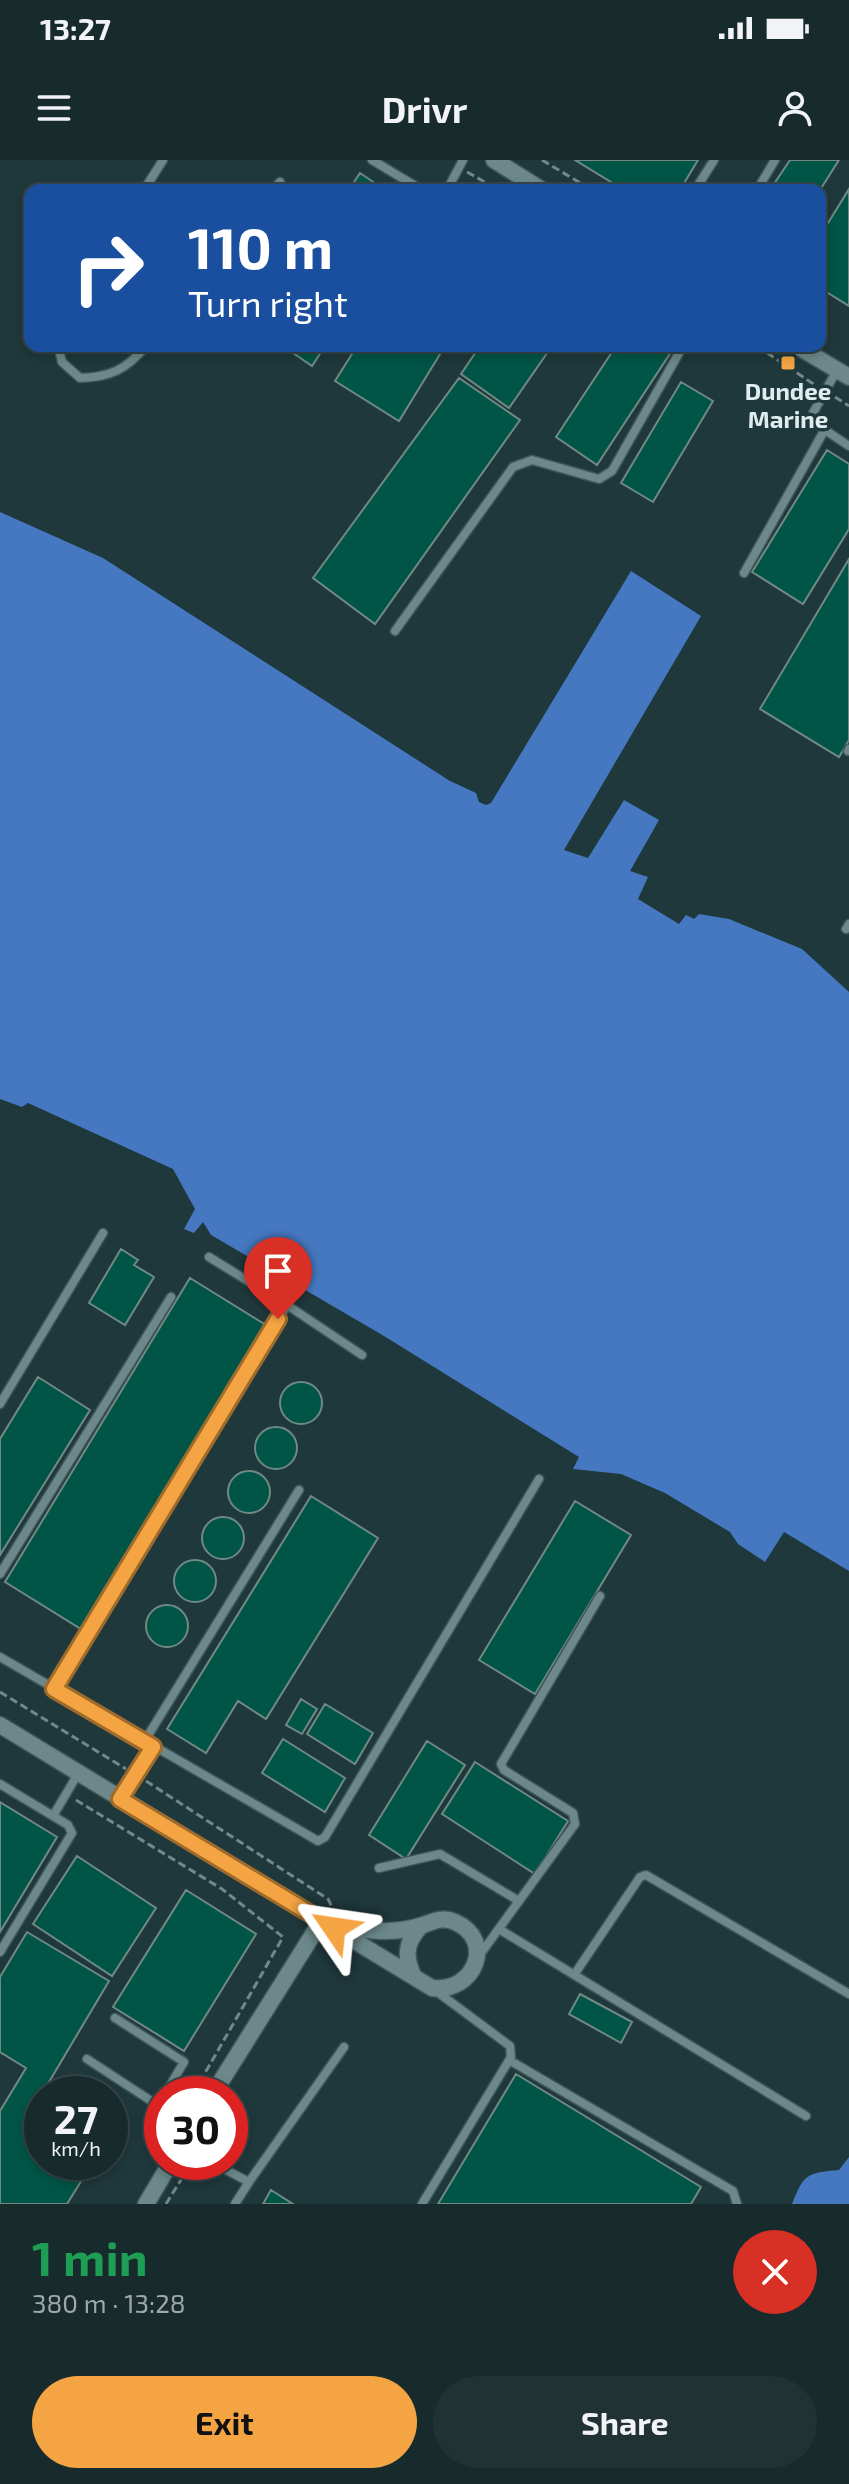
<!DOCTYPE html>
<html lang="en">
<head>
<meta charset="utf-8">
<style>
  :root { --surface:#172a2c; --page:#203234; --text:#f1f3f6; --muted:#9ea7a9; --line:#364648; --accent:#f4a443 }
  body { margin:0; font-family:"Exo 2",sans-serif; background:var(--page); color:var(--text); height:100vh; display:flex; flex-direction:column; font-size:30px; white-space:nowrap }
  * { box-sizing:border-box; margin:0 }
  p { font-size:26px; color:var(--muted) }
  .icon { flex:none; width:44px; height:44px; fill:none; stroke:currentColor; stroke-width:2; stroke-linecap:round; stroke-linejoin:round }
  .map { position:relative; height:2044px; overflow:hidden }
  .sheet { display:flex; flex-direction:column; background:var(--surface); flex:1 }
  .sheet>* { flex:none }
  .top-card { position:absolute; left:24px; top:24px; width:802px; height:168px; border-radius:16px; box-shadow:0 4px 12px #0003,0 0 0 2px var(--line); background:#1a4fa0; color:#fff; overflow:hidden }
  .speed { position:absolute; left:24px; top:1916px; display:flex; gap:16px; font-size:40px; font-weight:700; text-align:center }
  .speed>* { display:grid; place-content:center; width:104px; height:104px; border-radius:50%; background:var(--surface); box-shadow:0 4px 12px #0003,0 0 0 2px var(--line); line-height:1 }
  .speed small { font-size:20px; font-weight:400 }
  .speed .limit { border:12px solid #d22; background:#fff; color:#111 }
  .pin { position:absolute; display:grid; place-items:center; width:68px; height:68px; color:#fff; margin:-82px -34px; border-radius:50% 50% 50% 0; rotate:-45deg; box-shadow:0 0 8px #0007 }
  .pin .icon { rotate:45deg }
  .me { position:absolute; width:88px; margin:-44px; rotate:302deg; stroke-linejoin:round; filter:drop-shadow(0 0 6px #0008) }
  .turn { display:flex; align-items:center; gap:28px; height:168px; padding:0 32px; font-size:36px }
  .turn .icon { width:104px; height:104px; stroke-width:2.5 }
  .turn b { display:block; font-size:56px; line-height:68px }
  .round { display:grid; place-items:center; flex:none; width:84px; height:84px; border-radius:42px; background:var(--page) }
  .summary { display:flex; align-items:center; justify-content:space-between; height:136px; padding:0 32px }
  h1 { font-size:48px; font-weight:700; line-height:60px; color:#1e9e55 }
  .primary-button { display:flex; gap:16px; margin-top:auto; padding:16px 32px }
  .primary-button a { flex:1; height:92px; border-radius:48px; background:var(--accent); color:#111; font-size:32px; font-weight:700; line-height:92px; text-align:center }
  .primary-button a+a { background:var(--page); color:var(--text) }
  .status { display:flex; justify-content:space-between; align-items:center; height:56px; padding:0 40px; background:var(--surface); direction:ltr }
  .status svg { height:22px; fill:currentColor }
  header { display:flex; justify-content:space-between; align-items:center; height:104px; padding:0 32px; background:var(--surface); font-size:36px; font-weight:700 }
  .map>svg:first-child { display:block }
  .water { fill:#4578c0 }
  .building { fill:#005546; stroke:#708982; stroke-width:2 }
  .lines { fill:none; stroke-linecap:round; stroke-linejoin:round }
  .lane-casing { stroke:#3e5557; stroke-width:11 }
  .street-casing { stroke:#3e5557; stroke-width:19 }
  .path { stroke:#74888a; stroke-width:3; stroke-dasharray:8 4; stroke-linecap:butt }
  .lane { stroke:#6c888a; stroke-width:8 }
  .street { stroke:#6c888a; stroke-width:16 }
  .route-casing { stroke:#9f6b2c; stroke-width:20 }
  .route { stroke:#f4a443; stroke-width:14 }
  .poi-dot { fill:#f4a443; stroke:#1f383b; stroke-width:3 }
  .labels { text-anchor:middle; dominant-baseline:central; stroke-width:7; stroke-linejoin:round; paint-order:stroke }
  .poi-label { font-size:24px; font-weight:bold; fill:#dfedef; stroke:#1f383b }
</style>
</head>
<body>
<div class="status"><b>13:27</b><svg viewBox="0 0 49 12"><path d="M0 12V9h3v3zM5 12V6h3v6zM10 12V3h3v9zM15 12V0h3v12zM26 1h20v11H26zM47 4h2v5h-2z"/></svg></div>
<header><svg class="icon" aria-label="menu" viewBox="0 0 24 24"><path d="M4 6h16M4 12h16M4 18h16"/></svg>Drivr<svg class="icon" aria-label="person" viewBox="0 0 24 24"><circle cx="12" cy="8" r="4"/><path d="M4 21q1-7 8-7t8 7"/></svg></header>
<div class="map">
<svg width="849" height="2044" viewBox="0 0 849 2044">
  <rect width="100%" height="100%" fill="#1f383b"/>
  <path class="water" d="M0 352 103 398 450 621 476 633 479 642 486 645 491 643 631 411 701 456 564 690 588 698 624 640 659 660 630 711 648 717 638 739 679 764 686 755 694 759 699 754 729 759 802 789 849 832V1411L784 1372 765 1402 738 1384 730 1372 665 1333 621 1314 573 1309 579 1297 384 1176 211 1075 203 1062 194 1073 184 1069 195 1049 173 1009 28 943 22 947 0 939Z
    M849 1997V2044H792C804 2014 806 2013 839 2010Z"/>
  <path class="building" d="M575 0H698L680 30H624Z
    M790 0H839L820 30H770Z
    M360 13 385 30H349Z
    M849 29V146L820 128V76Z
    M283 186H325L312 206Z
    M357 186H445L399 261 335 221Z
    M480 186H552L509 248 461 214Z
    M616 186H668L673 189 597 305 556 277Z
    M459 218 520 260 375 464 313 418Z
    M681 222 713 241 653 342 621 323Z
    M827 290 849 304V369L803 444 752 412Z
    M849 399V580L839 597 760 549Z
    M121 1089 138 1100 134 1105 154 1117 125 1165 89 1143Z
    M190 1118 266 1165 81 1469 5 1422Z
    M38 1217 90 1250 0 1395V1279Z
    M280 1243a21 21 0 1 1 42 0a21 21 0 1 1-42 0Z
    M255 1288a21 21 0 1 1 42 0a21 21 0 1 1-42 0Z
    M228 1332a21 21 0 1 1 42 0a21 21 0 1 1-42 0Z
    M311 1336 378 1378 266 1559 238 1541 206 1593 167 1569Z
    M575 1341 631 1375 535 1534 479 1500Z
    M202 1378a21 21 0 1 1 42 0a21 21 0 1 1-42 0Z
    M174 1421a21 21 0 1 1 42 0a21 21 0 1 1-42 0Z
    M146 1466a21 21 0 1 1 42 0a21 21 0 1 1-42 0Z
    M301 1539 317 1549 302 1574 286 1565Z
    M325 1544 373 1573 355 1604 307 1574Z
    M283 1579 345 1618 325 1652 262 1613Z
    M427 1581 465 1605 406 1699 369 1675Z
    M475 1602 568 1661 535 1714 442 1654Z
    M0 1642 57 1677 0 1772Z
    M77 1696 156 1748 112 1816 33 1764Z
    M186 1730 256 1774 184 1891 113 1847Z
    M27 1772 109 1821 49 1922 69 1934H42V2002H93L67 2044H0V1951L26 1908 0 1892V1817Z
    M580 1834 632 1862 621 1883 569 1854Z
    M516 1914 701 2027 691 2044H438Z
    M271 2030 293 2044H263Z"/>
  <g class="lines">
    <g class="lane-casing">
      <path id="lane" d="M372 0 422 30
        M144 30 163 0
        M273 30 280 22
        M447 30 463 0
        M695 30 714 0
        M757 30 775 0
        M58 186 62 202 80 218C110 217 126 210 146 186
        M837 210 813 253V262L849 286
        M744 413 824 271
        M395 471 513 307 532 300 599 319 612 311 683 186
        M848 591 849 589
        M846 769 849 764
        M209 1097 287 1145
        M0 1244 103 1073
        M0 1414 171 1137
        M0 1497 318 1681 325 1677 539 1319
        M54 1529 287 1145 362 1195
        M144 1582 299 1330
        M0 1624 68 1665 72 1673 0 1792
        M120 1639 153 1587
        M53 1656 79 1612
        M379 1708 440 1694 519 1741
        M499 1769 806 1956
        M479 1796 575 1664 573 1653 504 1610 501 1604 600 1436
        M574 1815 640 1717 646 1715 849 1834
        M115 1858 184 1902 165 1934
        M87 1899 162 1948
        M509 1900 733 2031 737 2044
        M211 2002 249 2022 344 1887
        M235 2044 249 2022
        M422 2044 511 1897 510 1886 436 1831"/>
    </g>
    <g class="street-casing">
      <path id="street" d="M494 0 542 30
        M797 186 849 217
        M0 1565 432 1828C475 1833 496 1780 455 1762 442 1756 433 1762 420 1766 388 1776 359 1769 328 1763
        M413 1815C404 1796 406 1781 421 1766
        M213 1934 322 1760
        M146 2044 171 2002"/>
    </g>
    <path class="path" d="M542 0 592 30
      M467 12 499 30
      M757 186 815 225
      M835 237 849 246
      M0 1532 126 1609
      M146 1621 328 1739 333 1749
      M76 1640 222 1729 283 1777 193 1934
      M230 1939 236 1929
      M166 2044 192 2002"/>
    <use href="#lane" class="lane"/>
    <use href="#street" class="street"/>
  </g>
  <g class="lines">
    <g class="route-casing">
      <path id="route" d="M278 1159 54 1529 153 1587 120 1639 334 1768"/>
    </g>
    <use href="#route" class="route"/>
  </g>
  <rect class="poi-dot" x="780" y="195" width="16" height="16" rx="4"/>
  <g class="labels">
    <g class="poi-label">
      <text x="788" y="230">Dundee<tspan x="788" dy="28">Marine</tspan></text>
    </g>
  </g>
</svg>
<div class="speed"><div>27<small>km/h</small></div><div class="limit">30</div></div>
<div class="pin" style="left:278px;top:1159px;background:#d93025"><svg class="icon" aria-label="arrive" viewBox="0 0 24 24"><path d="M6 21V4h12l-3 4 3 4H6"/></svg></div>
<svg class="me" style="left:334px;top:1768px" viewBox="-20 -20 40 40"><path d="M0-17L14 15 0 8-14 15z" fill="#f4a443" stroke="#fff" stroke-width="4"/></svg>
<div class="top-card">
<div class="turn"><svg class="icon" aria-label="right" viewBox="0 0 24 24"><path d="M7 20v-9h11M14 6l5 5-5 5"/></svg><div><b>110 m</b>Turn right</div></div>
</div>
</div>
<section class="sheet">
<div class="summary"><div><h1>1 min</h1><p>380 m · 13:28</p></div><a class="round" style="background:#d93025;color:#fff"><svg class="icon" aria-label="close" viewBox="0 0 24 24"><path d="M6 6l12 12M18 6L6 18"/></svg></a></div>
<div class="primary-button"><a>Exit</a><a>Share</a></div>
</section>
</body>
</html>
